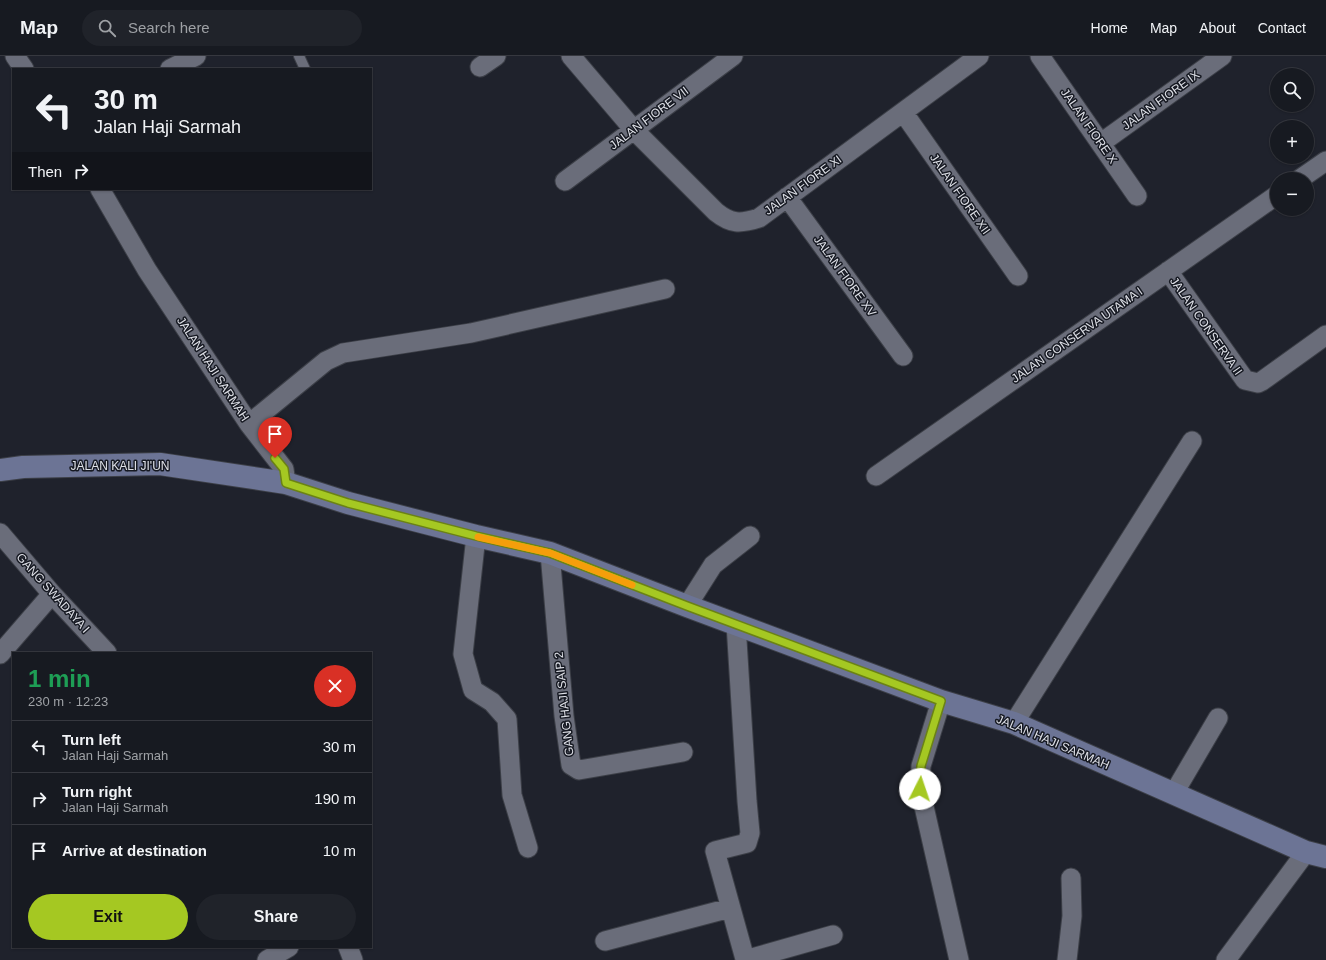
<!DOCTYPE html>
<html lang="en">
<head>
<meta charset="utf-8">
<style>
  :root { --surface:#171a21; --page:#20232a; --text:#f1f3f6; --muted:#9ea1a5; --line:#36383f; --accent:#a5c822 }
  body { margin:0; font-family:Helvetica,sans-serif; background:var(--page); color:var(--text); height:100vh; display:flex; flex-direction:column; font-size:15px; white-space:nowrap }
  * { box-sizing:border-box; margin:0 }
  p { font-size:13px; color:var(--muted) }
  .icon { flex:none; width:22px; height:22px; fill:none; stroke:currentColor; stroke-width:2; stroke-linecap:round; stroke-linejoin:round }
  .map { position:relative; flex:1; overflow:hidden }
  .details { position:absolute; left:12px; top:596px; width:360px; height:296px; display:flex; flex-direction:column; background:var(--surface); border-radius:0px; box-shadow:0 1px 3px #0004,0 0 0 1px var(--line) }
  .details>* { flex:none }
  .guide { position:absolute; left:12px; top:12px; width:360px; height:122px; border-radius:0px; box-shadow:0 1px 3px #0004,0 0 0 1px var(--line); background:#171a21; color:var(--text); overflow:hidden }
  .controls { position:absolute; left:1270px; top:12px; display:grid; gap:8px }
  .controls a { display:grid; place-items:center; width:44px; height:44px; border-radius:50%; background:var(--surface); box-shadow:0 1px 3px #0004,0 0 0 1px var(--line); font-size:20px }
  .pin { position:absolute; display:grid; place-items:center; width:34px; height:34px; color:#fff; margin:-41px -17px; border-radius:50% 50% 50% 0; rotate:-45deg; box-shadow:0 0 4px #0007 }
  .pin .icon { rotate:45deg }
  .me { position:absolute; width:44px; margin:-22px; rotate:4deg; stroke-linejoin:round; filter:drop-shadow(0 0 3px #0008) }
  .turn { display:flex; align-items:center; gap:14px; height:84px; padding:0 16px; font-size:18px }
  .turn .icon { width:52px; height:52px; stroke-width:2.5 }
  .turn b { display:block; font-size:28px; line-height:34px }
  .then { display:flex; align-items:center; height:38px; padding:0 16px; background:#0003; gap:8px; font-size:15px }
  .round { display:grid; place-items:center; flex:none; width:42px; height:42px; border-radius:21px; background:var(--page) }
  .headline { display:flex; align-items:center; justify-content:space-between; height:68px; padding:0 16px }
  h1 { font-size:24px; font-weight:600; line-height:30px; color:#1e9e55 }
  .button { display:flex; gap:8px; margin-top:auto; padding:8px 16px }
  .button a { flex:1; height:46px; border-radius:24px; background:var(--accent); color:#111; font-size:16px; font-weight:600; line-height:46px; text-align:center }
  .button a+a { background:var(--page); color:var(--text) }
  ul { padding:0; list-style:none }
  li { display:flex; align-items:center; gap:12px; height:52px; padding:0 16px; border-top:1px solid var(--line) }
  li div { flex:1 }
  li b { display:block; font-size:15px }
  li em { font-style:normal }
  header { display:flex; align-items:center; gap:24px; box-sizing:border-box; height:56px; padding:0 20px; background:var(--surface); border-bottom:1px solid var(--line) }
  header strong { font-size:19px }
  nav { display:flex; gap:22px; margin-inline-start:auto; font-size:14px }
  .search { width:280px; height:36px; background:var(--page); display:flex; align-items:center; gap:10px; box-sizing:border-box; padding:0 14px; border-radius:22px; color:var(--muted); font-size:15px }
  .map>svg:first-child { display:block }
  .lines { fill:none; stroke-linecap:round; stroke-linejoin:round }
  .lane-casing { stroke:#3c3f47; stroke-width:12 }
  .street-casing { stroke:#3c3f47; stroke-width:21 }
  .secondary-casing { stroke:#3c3f47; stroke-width:24 }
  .lane { stroke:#6a6d7a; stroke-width:10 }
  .street { stroke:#6a6d7a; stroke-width:19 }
  .secondary { stroke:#6c7495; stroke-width:22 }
  .route-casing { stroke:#6b8216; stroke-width:10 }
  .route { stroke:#a5c822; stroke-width:7 }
  .slow { stroke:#f59e0b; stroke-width:7 }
  .labels { text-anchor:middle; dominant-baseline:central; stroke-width:3; stroke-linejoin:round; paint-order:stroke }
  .street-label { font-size:12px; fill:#dfe1e8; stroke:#161922 }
</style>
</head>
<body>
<header>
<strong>Map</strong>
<div class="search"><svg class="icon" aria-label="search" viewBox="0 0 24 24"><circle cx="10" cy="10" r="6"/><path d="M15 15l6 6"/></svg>Search here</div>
<nav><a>Home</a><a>Map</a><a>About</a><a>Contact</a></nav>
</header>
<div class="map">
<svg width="1326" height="904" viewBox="0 0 1326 904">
  <rect width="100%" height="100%" fill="#1f222c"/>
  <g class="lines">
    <g class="lane-casing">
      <path id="lane" d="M299 0 305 13"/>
    </g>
    <g class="street-casing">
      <path id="street" d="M15 0 24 13
        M571 0 634 74 716 156C731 168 740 168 759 162L979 0
        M1040 0 1137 140
        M480 11 496 0
        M170 13 196 0
        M903 56 1018 220
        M1101 87 1222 0
        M1300 123 1326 105
        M565 125 733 0
        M100 133 147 214 249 368 284 413 286 427
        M787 141 903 300
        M1168 215 1245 324 1258 327 1262 325 1326 279
        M249 368 326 305 343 297 471 277 665 233
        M876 420 1277 139
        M0 477 52 538 107 597
        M476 480 463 598 473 634 492 646 507 663 512 739 528 792
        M550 497 564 660 571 709 579 714 683 696
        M687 550 713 509 750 480
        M736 568 747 745 750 777 747 787 715 795 745 903
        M0 598 52 538
        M941 645 921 710 920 733 959 904
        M1014 667 1192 385
        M1174 737 1218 662
        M605 885 730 852
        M348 891 353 904
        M267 904 289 891
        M745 904 833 879
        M1067 904 1072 860 1071 822
        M1226 904 1306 796"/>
    </g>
    <g class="secondary-casing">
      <path id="secondary" d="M0 414 23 411 160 408 286 427 348 447 476 480 550 497 687 550 941 645 1014 667 1306 796 1326 801"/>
    </g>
    <use href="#lane" class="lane"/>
    <use href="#street" class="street"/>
    <use href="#secondary" class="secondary"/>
  </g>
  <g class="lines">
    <g class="route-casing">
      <path id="route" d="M275 402 284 413 286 427 348 447 476 480 550 497 687 550 941 645 921 710 920 733"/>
    </g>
    <use href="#route" class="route"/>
    <path class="slow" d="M478 481 550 497 632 529"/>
  </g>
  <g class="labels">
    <g class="street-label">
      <text transform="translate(1161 44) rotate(-36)">JALAN FIORE IX</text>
      <text transform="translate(649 62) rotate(-37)">JALAN FIORE VII</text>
      <text transform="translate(1089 70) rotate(55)">JALAN FIORE X</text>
      <text transform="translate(803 129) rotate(-36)">JALAN FIORE XI</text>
      <text transform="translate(960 138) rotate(55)">JALAN FIORE XII</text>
      <text transform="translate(845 220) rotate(54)">JALAN FIORE XV</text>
      <text transform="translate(1206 270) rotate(55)">JALAN CONSERVA II</text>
      <text transform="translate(1077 279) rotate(-35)">JALAN CONSERVA UTAMA I</text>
      <text transform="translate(213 313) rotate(57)">JALAN HAJI SARMAH</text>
      <text x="120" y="410">JALAN KALI JI'UN</text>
      <text transform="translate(53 537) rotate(48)">GANG SWADAYA I</text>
      <text transform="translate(564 648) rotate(-96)">GANG HAJI SAIP 2</text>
      <text transform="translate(1053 686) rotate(23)">JALAN HAJI SARMAH</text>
    </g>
  </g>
</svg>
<div class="controls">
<a><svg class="icon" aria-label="search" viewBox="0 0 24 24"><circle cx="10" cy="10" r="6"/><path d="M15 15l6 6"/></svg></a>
<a>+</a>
<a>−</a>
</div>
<div class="pin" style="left:275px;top:402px;background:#d93025"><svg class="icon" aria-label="arrive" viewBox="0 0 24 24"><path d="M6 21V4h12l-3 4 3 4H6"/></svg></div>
<svg class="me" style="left:920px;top:733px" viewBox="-20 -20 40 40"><circle r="19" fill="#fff"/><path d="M0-13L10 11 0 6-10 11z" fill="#a5c822"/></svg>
<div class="guide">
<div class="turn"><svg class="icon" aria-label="left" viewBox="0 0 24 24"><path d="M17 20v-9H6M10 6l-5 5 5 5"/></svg><div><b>30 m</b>Jalan Haji Sarmah</div></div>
<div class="then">Then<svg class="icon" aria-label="right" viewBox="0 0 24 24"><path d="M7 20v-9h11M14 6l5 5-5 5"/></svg></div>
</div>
<section class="details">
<div class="headline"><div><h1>1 min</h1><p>230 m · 12:23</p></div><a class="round" style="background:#d93025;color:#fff"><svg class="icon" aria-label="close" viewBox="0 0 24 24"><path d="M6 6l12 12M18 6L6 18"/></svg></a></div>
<ul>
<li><svg class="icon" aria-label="left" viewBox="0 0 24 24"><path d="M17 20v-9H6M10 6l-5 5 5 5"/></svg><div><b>Turn left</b><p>Jalan Haji Sarmah</p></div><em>30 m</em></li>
<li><svg class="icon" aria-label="right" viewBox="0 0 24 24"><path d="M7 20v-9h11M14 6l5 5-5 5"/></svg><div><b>Turn right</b><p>Jalan Haji Sarmah</p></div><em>190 m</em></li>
<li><svg class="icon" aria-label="arrive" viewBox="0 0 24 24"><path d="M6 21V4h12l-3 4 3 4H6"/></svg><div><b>Arrive at destination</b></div><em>10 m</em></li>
</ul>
<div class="button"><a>Exit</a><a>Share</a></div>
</section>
</div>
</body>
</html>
